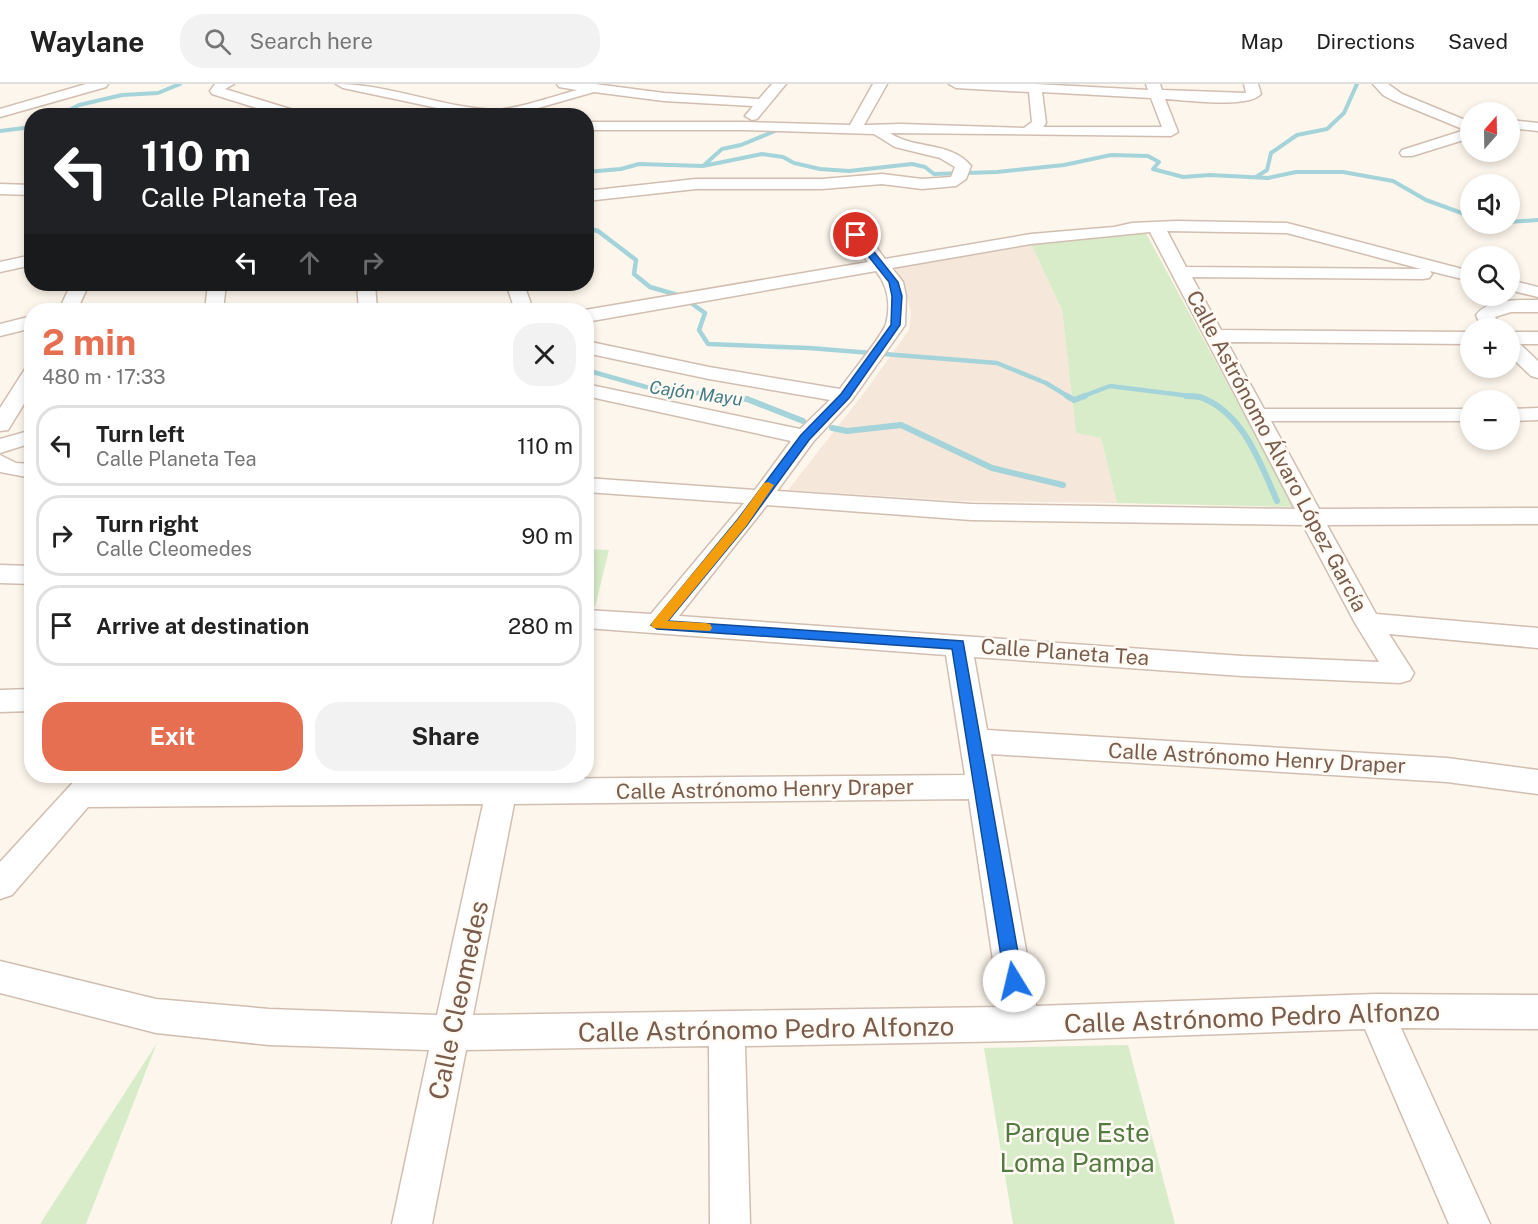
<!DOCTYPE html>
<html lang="en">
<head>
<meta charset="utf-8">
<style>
  :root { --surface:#fff; --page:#f2f2f2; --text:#222; --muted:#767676; --line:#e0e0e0; --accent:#e76f51 }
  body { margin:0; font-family:"Public Sans",sans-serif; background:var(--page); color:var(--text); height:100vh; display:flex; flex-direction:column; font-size:22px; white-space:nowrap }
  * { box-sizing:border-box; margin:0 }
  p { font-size:20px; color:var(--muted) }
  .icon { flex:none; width:33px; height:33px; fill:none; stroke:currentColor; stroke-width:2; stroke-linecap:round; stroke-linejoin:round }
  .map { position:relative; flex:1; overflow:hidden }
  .sheet { position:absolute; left:24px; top:219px; width:570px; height:480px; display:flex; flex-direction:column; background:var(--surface); border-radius:24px; box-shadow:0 3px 9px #0003 }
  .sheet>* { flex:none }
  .top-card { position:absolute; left:24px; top:24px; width:570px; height:183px; border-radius:24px; box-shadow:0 3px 9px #0003; background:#202124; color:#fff; overflow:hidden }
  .needle { width:39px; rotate:20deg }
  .buttons { position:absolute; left:1460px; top:18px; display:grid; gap:12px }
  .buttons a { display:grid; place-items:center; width:60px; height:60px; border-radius:50%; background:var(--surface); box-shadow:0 3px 9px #0003; font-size:30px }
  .pin { position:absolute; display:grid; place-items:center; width:51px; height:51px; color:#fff; margin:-26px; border:3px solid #fff; border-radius:50%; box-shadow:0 2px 6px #0007 }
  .me { position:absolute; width:66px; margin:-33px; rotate:351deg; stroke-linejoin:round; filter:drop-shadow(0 0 4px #0008) }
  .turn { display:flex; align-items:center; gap:21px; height:126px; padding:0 18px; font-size:27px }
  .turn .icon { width:78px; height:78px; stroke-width:2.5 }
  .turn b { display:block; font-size:42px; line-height:51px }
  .lanes { display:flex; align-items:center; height:57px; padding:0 18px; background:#0003; justify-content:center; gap:30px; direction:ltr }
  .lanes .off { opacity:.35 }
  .round { display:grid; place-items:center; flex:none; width:63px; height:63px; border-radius:24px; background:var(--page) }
  .summary { display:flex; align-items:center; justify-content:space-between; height:102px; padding:0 18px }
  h1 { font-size:36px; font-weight:700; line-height:45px; color:var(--accent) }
  .primary-button { display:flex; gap:12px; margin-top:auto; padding:12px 18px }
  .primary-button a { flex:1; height:69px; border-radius:24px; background:var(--accent); color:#fff; font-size:24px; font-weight:700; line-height:69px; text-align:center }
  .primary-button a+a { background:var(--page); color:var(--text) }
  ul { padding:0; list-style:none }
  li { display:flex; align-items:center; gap:18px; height:81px; margin:0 12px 9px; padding:0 6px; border:3px solid var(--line); border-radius:24px }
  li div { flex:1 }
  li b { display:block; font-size:22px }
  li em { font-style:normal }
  header { display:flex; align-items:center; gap:36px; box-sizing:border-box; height:84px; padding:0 30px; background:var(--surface); border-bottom:2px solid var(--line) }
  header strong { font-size:28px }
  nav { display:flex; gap:33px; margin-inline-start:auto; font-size:21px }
  .search { width:420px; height:54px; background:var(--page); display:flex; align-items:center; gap:15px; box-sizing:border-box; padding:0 21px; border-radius:24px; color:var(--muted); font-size:22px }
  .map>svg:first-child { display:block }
  .residential { fill:#f5e8da }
  .green { fill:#d8ecc9 }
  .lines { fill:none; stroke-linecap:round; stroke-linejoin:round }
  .stream-far2 { stroke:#a5d3da; stroke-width:4 }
  .stream-far1 { stroke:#a5d3da; stroke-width:4.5 }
  .stream { stroke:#a5d3da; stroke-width:6 }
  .minor-casing { stroke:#d1beb0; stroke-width:3 }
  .minor { fill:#fff; fill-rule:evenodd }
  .route { fill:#1a73e8; stroke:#114b97; stroke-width:1.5 }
  .slow { fill:#f59e0b }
  .labels { text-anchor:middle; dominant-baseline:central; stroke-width:5; stroke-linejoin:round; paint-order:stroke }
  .far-water-label { font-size:18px; font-style:italic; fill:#437c86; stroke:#fffaf3 }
  .street-label { font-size:21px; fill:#7a5c4d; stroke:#fffaf3 }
  .near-street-label { font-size:26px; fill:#7a5c4d; stroke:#fffaf3 }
  .near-park-label { font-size:26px; fill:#537a41; stroke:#fffaf3 }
</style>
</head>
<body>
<header>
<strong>Waylane</strong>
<div class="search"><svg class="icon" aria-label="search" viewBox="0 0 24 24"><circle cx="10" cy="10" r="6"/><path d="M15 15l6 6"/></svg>Search here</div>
<nav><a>Map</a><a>Directions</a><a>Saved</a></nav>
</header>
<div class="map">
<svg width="1538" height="1140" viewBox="0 0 1538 1140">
  <rect width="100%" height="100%" fill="#fdf6ec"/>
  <path class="residential" d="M1031 160 1062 226 1076 349 1101 354 1117 419 961 417 788 406 864 309 909 246 911 229 906 210 896 184Z"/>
  <path class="green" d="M1146 149 1294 423 1117 419 1101 354 1076 349 1062 226 1031 160Z
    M587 465 609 466 595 523 587 522Z
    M157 959 86 1140H40Z
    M1128 961 1175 1140H1013L984 964Z"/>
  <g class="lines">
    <path class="stream-far2" d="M58 32 79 21 122 11 158 9 180 0
      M0 47 32 43
      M703 82 722 65 741 61 775 47
      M586 88 621 85 639 80 703 82 762 70 783 73 794 79 820 85 849 87 912 80 925 83 934 90 997 88 1064 81 1111 71 1148 72 1159 78 1153 85 1183 93 1210 91 1268 94 1296 88H1343L1393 97 1426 116 1470 132
      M1256 93 1267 86 1271 69 1297 51 1327 45 1344 29 1357 0
      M1509 138 1538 136"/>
    <path class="stream-far1" d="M586 144 598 147 636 176 634 190 650 203 681 212 705 229 699 246 708 260 809 264 997 279 1046 299 1069 313
      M586 286 646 303 732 313
      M1081 313 1110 302 1198 313"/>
    <path class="stream" d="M719 312 747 315 803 337
      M1067 312 1074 316 1085 312
      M1186 312C1192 312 1200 312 1205 315 1244 332 1261 380 1277 417
      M832 344 847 347 901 341 992 384 1063 401"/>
    <g class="minor-casing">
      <path id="minor" d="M86 0H108L106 3 0 33V25Z
        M215 0H234L225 5 303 29 305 32H282L212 10 210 7Z
        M336 0C391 0 442 24 496 26 513 26 558 11 577 6L559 3 557 0H595L664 9 759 15 772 0H786L757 35 752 36 745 32 753 22 664 17 594 8 517 30 519 32 461 29 343 4Z
        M873 0H887L864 41 901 40 1024 44 1032 38 1029 8 956 4 949 0H1035L1148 6 1146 0H1160L1162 6 1246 9 1244 0H1258L1261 10C1247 25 1186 16 1165 15L1178 48 1171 52 890 49C915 66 951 57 971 82L966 95 956 102 922 105 882 100 822 105H696L586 117V107L696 95H822L882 90 922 95 951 93 955 83 940 74 895 63 874 50 744 46H586V38H744L850 41ZM1042 8 1151 14 1162 43H1043L1046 39Z
        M1373 0H1388L1402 10 1470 38V54L1412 72H1402L1400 69 1402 66 1465 46 1392 16 1383 11Z
        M1509 36 1538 39V47L1509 44Z
        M0 100 32 101V111L0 110Z
        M849 133 855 134 885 175 1031 150 1114 143 1132 139 1176 137 1287 139 1470 187V197L1430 187 1432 190 1429 194 1423 195 1192 193 1221 246 1470 248V260L1227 258 1264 325H1470V337H1271L1319 425 1538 424V440L1327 441 1376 530 1538 544V564L1389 550 1414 589 1410 596 1400 599 1242 592 974 573 987 646 1447 674 1538 686V710L1447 698 991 670 1036 922 1375 910 1538 911V945L1401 944 1490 1140H1449L1365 945 1021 957 745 962 750 1140H710L709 962 466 966 432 1140H392L429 966 269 961 156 949 0 909V877L156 915 269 925 437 931 483 720 88 723 12 811 0 815V778L79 692H112L109 698 488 695 489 692H519L518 695 965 691 946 571 586 544V526L651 530 744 419 586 408V394L755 406 791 357 586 312V300L800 345 830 316 709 295 586 269V257L709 283 840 305C849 292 882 252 886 240 891 221 888 202 876 187L586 238 585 226 868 178 850 155 841 138ZM1167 147 1287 149 1421 185 1186 183ZM1150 148 1295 425 971 420 777 407 813 358 852 316 905 241 906 212 903 198 892 184 1031 160ZM767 421 971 436 1303 441 1355 539 1379 578 1242 572 679 532ZM969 715 1000 923 473 931 514 720Z
        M32 171V181L0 188V178Z
        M1509 196 1538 203V213L1509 206Z
        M71 200H89L77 226H59Z
        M208 200H226L223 226H205Z
        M357 200H375L377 226H359Z
        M506 200H524L533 226H515Z
        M1538 216V228H1511L1495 233 1502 244H1482L1476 231C1488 214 1519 216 1538 216Z
        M32 232V244L0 252V240Z
        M1509 248H1538V260H1520L1538 277V294L1531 292 1509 271Z
        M32 283V307L8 346 0 347V324L25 285Z
        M1538 324V336L1509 337V325Z
        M32 346V359L0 369V355Z
        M0 371 16 379 32 380V394L0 388Z
        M0 481 32 482V500L0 499Z
        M32 605V627L0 628V606Z"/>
    </g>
    <use href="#minor" class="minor"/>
  </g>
  <path class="route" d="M853 149H859L898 198 902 212 900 241 849 314 809 356 747 441 668 537 963 557 1023 897 1021 903 1014 905 1008 903 1005 897 952 565 657 545 651 541 738 435 801 351 841 310 891 241 892 212 889 198 853 153Z"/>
  <path class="slow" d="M768 398 774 401 747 441 668 537 705 539 710 540 712 544 710 547 653 544 651 541 653 537 738 435 764 399Z"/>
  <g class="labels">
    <g class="far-water-label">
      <text transform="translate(696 309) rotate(8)">Cajón Mayu</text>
    </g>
    <g class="street-label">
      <text transform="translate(1277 367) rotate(62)">Calle Astrónomo Álvaro López García</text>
      <text transform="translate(1065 568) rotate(4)">Calle Planeta Tea</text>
      <text transform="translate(1257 674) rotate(3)">Calle Astrónomo Henry Draper</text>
      <text transform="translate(765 705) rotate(-1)">Calle Astrónomo Henry Draper</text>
    </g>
    <g class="near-street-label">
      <text transform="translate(458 916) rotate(-78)">Calle Cleomedes</text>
      <text transform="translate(1252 933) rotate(-2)">Calle Astrónomo Pedro Alfonzo</text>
      <text transform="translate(766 945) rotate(-1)">Calle Astrónomo Pedro Alfonzo</text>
    </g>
    <g class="near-park-label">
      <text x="1077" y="1048">Parque Este<tspan x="1077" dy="30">Loma Pampa</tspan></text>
    </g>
  </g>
</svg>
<div class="buttons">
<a><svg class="needle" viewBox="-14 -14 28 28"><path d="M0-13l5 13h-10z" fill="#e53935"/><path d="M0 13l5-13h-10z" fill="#767676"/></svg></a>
<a><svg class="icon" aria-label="sound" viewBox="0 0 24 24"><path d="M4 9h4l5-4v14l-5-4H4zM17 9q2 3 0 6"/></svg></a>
<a><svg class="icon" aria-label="search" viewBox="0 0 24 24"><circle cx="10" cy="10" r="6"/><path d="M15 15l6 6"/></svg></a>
<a>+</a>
<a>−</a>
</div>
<div class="pin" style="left:856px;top:151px;background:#d93025"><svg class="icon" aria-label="arrive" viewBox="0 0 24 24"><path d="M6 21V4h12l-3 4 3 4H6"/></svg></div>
<svg class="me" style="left:1014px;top:897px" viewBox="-20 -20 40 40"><circle r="19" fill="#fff"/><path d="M0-13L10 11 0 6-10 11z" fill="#1a73e8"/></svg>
<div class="top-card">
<div class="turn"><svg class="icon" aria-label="left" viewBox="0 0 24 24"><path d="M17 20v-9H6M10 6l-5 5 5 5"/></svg><div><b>110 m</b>Calle Planeta Tea</div></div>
<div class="lanes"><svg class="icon" aria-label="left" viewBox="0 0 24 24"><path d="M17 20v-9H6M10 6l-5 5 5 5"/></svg><svg class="icon off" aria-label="ahead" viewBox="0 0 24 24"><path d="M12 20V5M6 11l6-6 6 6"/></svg><svg class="icon off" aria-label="right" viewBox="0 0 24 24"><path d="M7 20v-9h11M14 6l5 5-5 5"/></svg></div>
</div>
<section class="sheet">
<div class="summary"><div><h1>2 min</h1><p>480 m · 17:33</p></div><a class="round"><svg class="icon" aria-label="close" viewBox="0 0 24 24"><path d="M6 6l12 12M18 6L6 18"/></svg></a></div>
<ul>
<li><svg class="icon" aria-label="left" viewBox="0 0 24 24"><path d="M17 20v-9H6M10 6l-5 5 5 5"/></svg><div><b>Turn left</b><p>Calle Planeta Tea</p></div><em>110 m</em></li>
<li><svg class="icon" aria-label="right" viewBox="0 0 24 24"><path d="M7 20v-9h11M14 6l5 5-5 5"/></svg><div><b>Turn right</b><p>Calle Cleomedes</p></div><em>90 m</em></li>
<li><svg class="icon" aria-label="arrive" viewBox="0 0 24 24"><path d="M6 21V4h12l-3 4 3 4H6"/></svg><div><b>Arrive at destination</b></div><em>280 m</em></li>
</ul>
<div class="primary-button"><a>Exit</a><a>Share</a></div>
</section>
</div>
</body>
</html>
